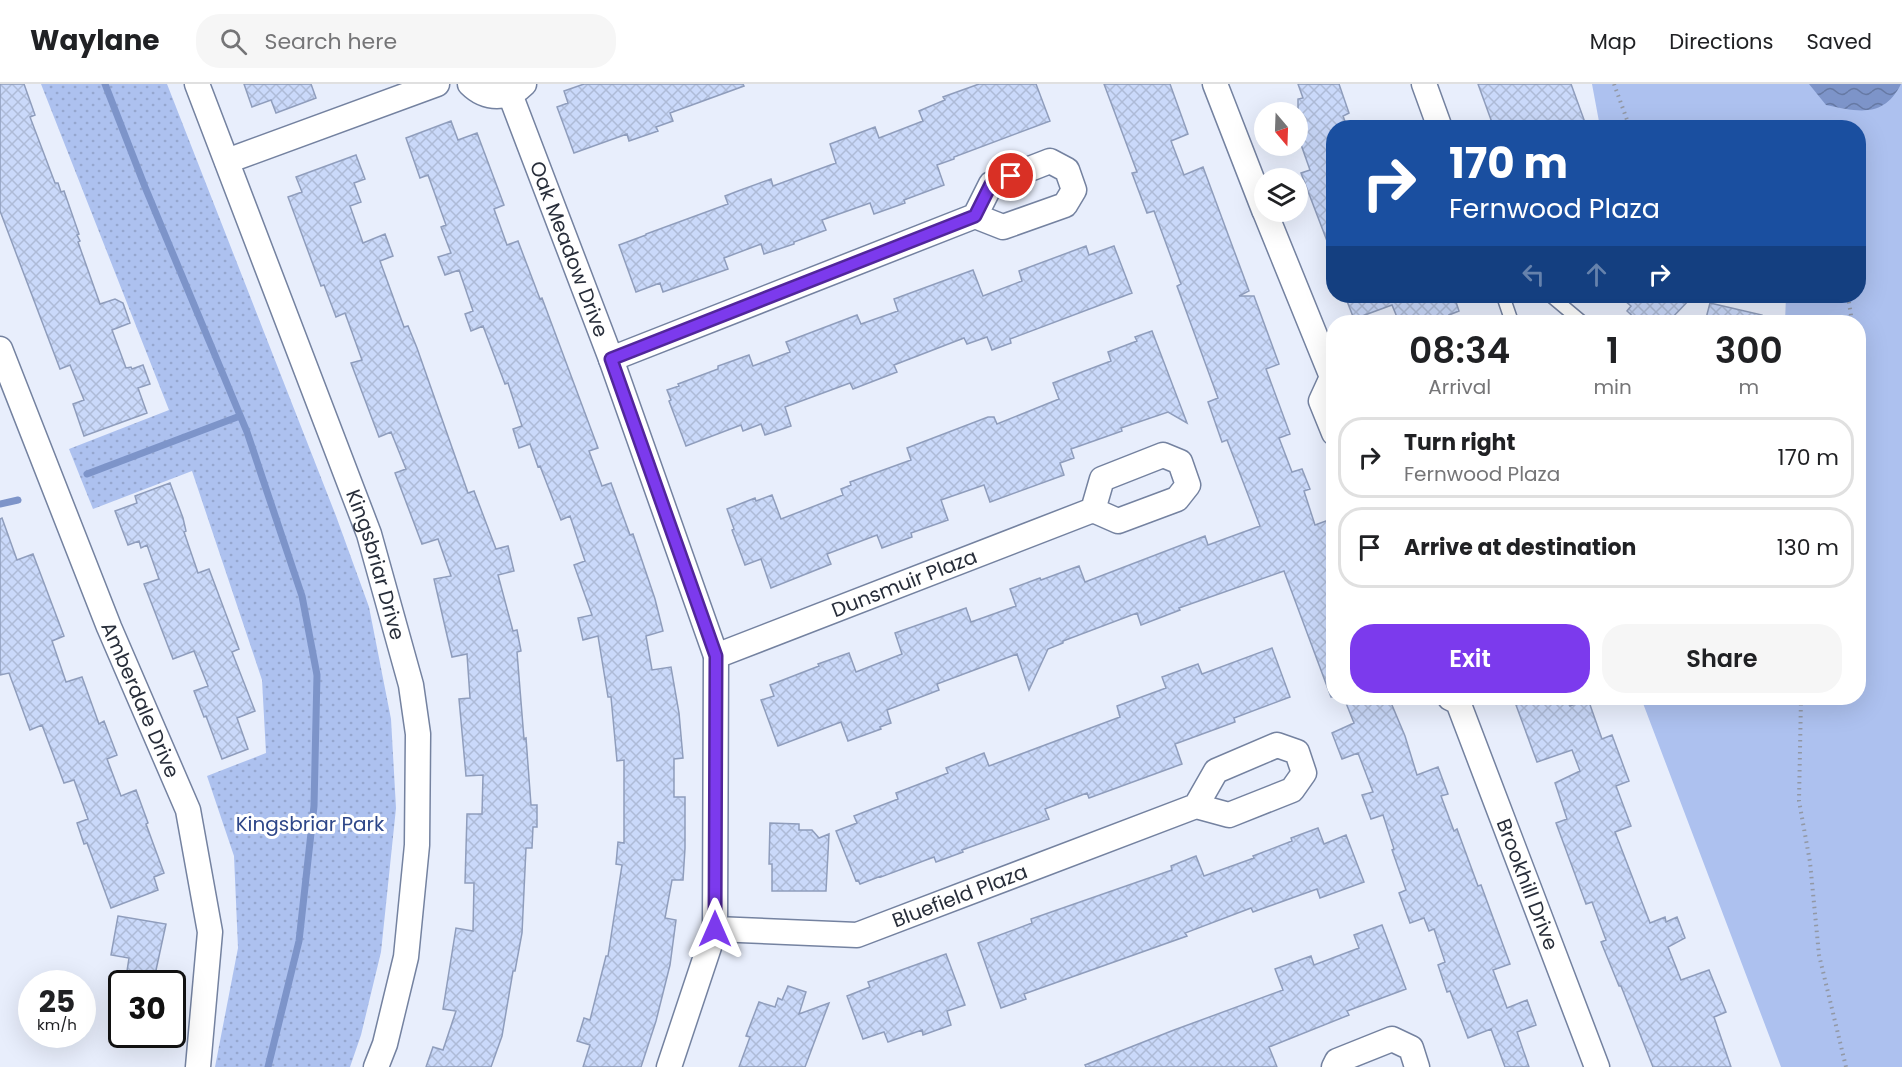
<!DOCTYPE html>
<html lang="en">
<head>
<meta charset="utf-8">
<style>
  :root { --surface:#fff; --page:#f6f6f6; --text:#202124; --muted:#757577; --line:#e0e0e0; --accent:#7c3aed }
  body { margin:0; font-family:Poppins,sans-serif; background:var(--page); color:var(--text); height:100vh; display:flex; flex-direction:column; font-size:22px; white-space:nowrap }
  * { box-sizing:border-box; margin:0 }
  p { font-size:20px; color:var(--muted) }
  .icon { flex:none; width:33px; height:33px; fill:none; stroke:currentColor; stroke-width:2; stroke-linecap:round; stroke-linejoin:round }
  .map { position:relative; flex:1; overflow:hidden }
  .side { position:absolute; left:1326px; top:231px; width:540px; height:390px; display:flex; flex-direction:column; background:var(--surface); border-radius:24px; box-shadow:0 6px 24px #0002 }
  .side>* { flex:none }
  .guide { position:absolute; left:1326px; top:36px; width:540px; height:183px; border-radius:24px; box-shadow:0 6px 24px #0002; background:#1a4fa0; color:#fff; overflow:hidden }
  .needle { width:39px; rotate:161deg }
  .controls { position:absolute; left:1254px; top:18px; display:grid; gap:12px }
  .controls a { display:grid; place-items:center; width:54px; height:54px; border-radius:50%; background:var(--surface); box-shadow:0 6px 24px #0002; font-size:30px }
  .speed { position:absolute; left:18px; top:886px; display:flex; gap:12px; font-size:30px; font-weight:700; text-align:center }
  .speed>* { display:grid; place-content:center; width:78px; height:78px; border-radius:50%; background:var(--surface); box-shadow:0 6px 24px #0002; line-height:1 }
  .speed small { font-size:15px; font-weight:400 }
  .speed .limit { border:3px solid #111; border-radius:9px; background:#fff; color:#111 }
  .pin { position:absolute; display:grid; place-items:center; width:51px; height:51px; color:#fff; margin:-26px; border:3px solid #fff; border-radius:50%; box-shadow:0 2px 6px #0007 }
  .me { position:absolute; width:66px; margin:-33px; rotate:0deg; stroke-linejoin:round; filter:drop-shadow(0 0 4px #0008) }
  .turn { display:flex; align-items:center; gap:21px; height:126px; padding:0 24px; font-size:27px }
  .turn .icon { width:78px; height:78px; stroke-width:2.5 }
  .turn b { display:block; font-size:42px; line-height:51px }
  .lanes { display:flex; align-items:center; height:57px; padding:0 24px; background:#0003; justify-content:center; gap:30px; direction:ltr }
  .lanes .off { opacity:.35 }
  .eta { display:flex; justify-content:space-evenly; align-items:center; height:102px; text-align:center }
  .eta b { font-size:36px; font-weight:600; line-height:42px }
  .primary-button { display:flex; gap:12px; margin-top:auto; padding:12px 24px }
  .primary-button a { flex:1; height:69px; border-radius:24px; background:var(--accent); color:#fff; font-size:24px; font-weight:600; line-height:69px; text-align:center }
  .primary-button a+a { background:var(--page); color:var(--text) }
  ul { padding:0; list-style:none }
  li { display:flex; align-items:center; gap:18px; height:81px; margin:0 12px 9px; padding:0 12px; border:3px solid var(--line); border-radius:24px }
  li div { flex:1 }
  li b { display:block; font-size:22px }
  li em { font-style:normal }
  header { display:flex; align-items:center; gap:36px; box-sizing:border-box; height:84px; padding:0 30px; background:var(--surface); border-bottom:2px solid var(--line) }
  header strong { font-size:28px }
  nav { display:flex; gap:33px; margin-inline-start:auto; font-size:21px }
  .search { width:420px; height:54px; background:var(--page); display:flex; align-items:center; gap:15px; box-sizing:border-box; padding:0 21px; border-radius:24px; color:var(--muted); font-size:22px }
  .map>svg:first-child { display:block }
  .green { fill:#adc1ef }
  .park { fill:url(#park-dots) }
  .water { fill:url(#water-waves) }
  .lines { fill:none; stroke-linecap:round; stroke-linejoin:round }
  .stream { stroke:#7d94c9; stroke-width:7 }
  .building { fill:url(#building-cross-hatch); stroke:#8f9dbc; stroke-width:1.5 }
  .service-casing { stroke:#7482a0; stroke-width:15 }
  .minor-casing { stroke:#7482a0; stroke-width:27 }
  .path { stroke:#9298a5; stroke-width:4; stroke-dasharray:1.5 4.5; stroke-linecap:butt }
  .service { stroke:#fff; stroke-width:12 }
  .minor { stroke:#fff; stroke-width:24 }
  .route-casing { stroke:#51269a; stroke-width:15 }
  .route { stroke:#7c3aed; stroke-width:10 }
  .labels { text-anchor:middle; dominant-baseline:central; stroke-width:6; stroke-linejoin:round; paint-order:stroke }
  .street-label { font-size:20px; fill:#282e3a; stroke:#fff }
  .park-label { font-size:20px; fill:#2e4789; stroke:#fff }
</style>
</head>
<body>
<header>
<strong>Waylane</strong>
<div class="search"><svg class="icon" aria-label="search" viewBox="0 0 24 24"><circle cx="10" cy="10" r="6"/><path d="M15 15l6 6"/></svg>Search here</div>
<nav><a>Map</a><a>Directions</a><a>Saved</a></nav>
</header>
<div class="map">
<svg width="1902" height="983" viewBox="0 0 1902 983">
  <defs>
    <pattern id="park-dots" width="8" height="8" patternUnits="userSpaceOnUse" patternTransform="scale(1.5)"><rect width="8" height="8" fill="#adc1ef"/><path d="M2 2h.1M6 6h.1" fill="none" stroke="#95a6ce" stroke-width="1.8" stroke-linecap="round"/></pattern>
    <pattern id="water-waves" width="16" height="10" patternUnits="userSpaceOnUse" patternTransform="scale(1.5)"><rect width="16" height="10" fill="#7d94c9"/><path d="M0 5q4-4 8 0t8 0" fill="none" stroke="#6679a4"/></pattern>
    <pattern id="building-cross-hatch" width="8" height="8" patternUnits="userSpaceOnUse" patternTransform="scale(1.5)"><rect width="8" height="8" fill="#cad9fa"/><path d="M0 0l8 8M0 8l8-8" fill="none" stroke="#aebbd7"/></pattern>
  </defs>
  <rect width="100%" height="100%" fill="#e8eefc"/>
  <path class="green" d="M1592 0H1902V983H1781L1641 614H1858V238H1785L1786 212H1858V44L1600 43Z"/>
  <path class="park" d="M41 0H167L336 432 369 523 391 635 396 724 381 868 361 951 350 983H215L238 864 234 772 207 692 266 669 262 596 192 387 93 425 69 365 169 326Z"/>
  <path class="water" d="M1809 0H1901C1884 34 1859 28 1826 21Z"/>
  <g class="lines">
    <path class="stream" d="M105 0 145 103 247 348 302 512 317 591 314 722 299 857 268 983
      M87 390 240 332
      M0 420 18 416"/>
  </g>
  <path class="building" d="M0 0H24L35 31 30 33 55 99H58L61 108 64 107 79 150 77 151 80 157 78 158 100 220 115 215 123 219 130 239 112 246 126 284 131 283 132 285 143 281 150 300 138 304 147 329 84 352 73 320 84 316 70 281 60 285 0 127Z
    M244 0H311L316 14 276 29 271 16 252 23Z
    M584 0H743L744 2 670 29 673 37 656 43 658 47 629 57 627 50 574 69 557 23 568 19 564 7Z
    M979 0H1036L1050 37 954 73V75L937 81 944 101 904 116 905 119 874 130 870 119 822 136 826 146 794 158V160L764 170 761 160 724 174 728 185 663 208 660 199 636 208 619 161 646 151V150L728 120 725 112 738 107 771 95 773 102 836 79 830 60 875 43 879 54 923 37 919 27 945 16 943 13Z
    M1104 0H1170L1188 50 1171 57 1184 91 1203 83 1249 207 1239 212H1254L1279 280 1266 285 1290 350 1279 354 1292 388 1302 385 1310 405 1304 407 1315 441 1334 434V613H1331L1284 487 1179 524 1180 526 1141 541 1137 529 1063 557V559L1048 565 1029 606 1017 570 937 600 939 606 887 626 891 639 880 643 881 645 848 657 841 638 778 662 761 616 774 612 770 601 819 582 818 580 849 569 856 588 902 570 895 549 966 524 971 538 1016 522 1010 505 1040 494 1041 496 1079 482 1085 498 1205 452 1208 461 1260 442 1227 356 1222 358 1208 318 1218 314 1177 202 1181 200 1154 127 1147 129 1132 89 1137 88Z
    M1298 0H1339L1349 29 1343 32 1346 40 1334 44V170H1332L1301 89 1310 86 1298 52V15L1303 14Z
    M1478 0H1571L1587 44H1494Z
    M451 37 458 56 477 49 504 121 494 125 507 161 518 157 540 215 542 214 598 364 589 367 602 402 611 399 630 451 633 450 655 515 663 547 646 552 652 586 671 583 679 629 683 674 674 675V713H685V764L683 796H672L665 834 676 836 670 881 656 937 641 983H583L590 961 577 957 584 934 590 936 606 872H608L622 781 616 780 618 758 624 759V676L617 677 611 613H608L598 552 583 556 578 534 592 531 574 481 585 477 570 432 561 436 540 382 538 383 530 360 519 364 513 345 522 342 508 299 505 300 483 242 471 247 465 230 473 227 459 186 445 191 438 173 451 169 441 143 446 141 428 91 420 94 406 54Z
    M356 71 365 95 354 99 361 118 350 122 363 159 385 150 393 172 380 177 404 243 408 242 417 264 468 409 474 407 496 465 508 462 514 487 498 491 513 547 517 546 521 567 517 568 524 655 526 654 531 721H537V743H533L532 764H526L522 849 515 887H513L502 952 491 983H426L433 963 443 966 456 927 443 925 456 844 473 847 474 799H465L467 730H482L483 691 466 692 459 615 470 614 467 570 452 573 434 495 451 492 438 455 422 460 395 389 406 385 391 348 379 353 351 279 362 276 345 229 336 233 324 201 321 202 288 113 302 108 296 93Z
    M1086 162 1089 171 1114 162 1132 209 1010 255 1011 259 992 266 987 253 967 260 964 254 894 281 897 288 853 305 850 299 785 323 791 342 765 351 761 340 743 347 741 341 686 362 669 317 671 316 667 306 679 302 678 300 718 285V282L749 271 753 282 790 268 786 258 857 231 861 240 898 227 894 215 973 186 983 212 1022 197 1019 187Z
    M1345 212H1454L1459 227 1449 231 1452 238H1399L1392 221 1354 235Z
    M1619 212H1693L1668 238H1639L1627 227 1631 222Z
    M1710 219 1762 231 1761 238H1705Z
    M1152 247 1187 339 1168 328 1121 344 1122 347 1071 365 1074 374 1060 379 1064 391 990 418 984 401 941 416 948 436 911 449 912 453 882 464 877 451 827 470 831 480 771 504 761 475 745 481 732 446 734 445 727 425 755 414 756 417 772 411 781 435 843 411 841 405 851 401 850 398 911 376 907 364 988 333H994L997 340 1059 315 1053 299 1111 277 1108 268 1137 257 1135 253Z
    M170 399 183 434 186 447 184 448 198 489 209 485 239 565 232 568 255 627 237 634 248 665 222 675 206 632 204 633 194 607 208 602 194 567 173 575 144 500 159 495 147 461 141 464 139 457 128 461 115 427 137 419 135 412Z
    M2 434 17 476 33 470 64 552 52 557 66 598 82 593 99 640 104 637 117 671 107 675 121 712 136 706 148 739 146 740 164 789 154 793 158 806 111 824 87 759 84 760 77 739 88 735 74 696 64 699 42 641 30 646 9 589 0 591V435Z
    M1272 564 1290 613 1234 634 1235 638 1175 660 1182 680 1089 714 1087 709 1045 725 1049 735 962 766 963 768 936 778 934 773 881 793V792L860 800 858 796 856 797 836 747 857 739 854 732 898 715 896 709 948 689 946 684 984 669 989 682 1120 633 1117 622 1166 604 1162 593 1198 580 1202 590Z
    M1361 614H1389L1405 652 1417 691 1438 683 1448 710 1441 712 1454 747 1457 745 1478 802 1481 801 1510 880 1493 886 1507 924 1527 916 1536 941 1517 948 1529 983H1505L1491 945 1468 954 1450 907 1447 908 1438 881 1445 878 1434 845 1429 847 1424 834 1410 839 1399 809 1406 806 1392 766 1394 765 1383 731 1371 735 1362 711 1373 708 1358 669 1342 675 1332 649 1354 639 1346 619Z
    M1538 614H1567L1570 622 1588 615 1602 655 1612 651 1629 697 1616 702 1631 742 1615 748 1650 839 1665 833 1666 838 1677 833 1685 854 1668 863 1681 896 1709 886 1726 928 1714 933 1731 983H1653L1621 902H1619L1601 858 1606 856 1592 818 1586 820 1556 739 1567 735 1555 699 1580 687 1572 666 1537 678 1516 621Z
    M770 739 799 740V746H812L819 754 829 750 826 807H772V780H769Z
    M1318 744 1324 760 1346 751 1364 798 1320 814 1317 805 1253 828 1251 824 1185 849 1187 852 1024 910 1026 915 1001 924 978 859 1032 839 1031 835 1172 786 1171 782 1196 772 1204 792 1254 774 1253 772 1292 757 1291 754Z
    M118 832 166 840 153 900H125L129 874 111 871Z
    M1382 841 1406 905 1347 927 1349 931 1269 963 1277 983H1086L1085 981 1174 946 1283 906 1275 885 1311 872 1314 881 1359 864 1354 851Z
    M946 870 965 921 947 927 951 941 923 951 922 946 888 958 884 948 863 955 847 912 870 903 868 898Z
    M788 902 806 908 799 930 829 919 805 983H739L750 953 746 952 759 918 775 923 778 914 782 916Z"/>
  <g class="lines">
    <g class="service-casing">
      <path id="service" d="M1503 212 1512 238
        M1551 212 1582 238"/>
    </g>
    <g class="minor-casing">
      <g id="minor">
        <path id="s1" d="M197 0 369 450 411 601 418 650 417 761 406 873 385 960 376 983"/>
        <path d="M470 0C486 16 508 16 524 0"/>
        <path d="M1215 0 1264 126"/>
        <path d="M1424 0 1440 44"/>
        <path id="s2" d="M510 10 611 275 716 572 715 845 669 983"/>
        <path d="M227 77 437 0"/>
        <path d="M1265 128 1332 293 1321 317 1334 349"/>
        <path id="s3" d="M0 265 109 543 188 726 210 848 198 983"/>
        <path d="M611 275 975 132 1003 143 1065 121 1074 106 1067 86 1050 77 991 100 975 132"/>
        <path id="s4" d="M716 572 1093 426 1118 437 1177 415 1188 401 1180 378 1163 371 1102 395 1093 426"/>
        <path id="s5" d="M1450 614 1458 618 1597 983"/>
        <path id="s6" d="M715 845 857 851 1196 722 1229 731 1292 706 1304 689 1297 668 1277 661 1216 687 1196 722"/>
        <path d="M1334 983 1337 977 1392 955 1411 964 1417 983"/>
      </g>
    </g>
    <path class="path" d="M1614 0 1630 44
      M1848 212 1852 238
      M1801 614 1799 717 1810 778 1819 871 1846 983"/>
    <use href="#service" class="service"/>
    <use href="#minor" class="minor"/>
  </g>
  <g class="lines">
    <g class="route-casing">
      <path id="route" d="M715 845 716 572 611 275 975 132 991 100 1011 92"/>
    </g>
    <use href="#route" class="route"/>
  </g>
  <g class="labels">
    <g class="street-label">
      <text stroke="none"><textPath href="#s2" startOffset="166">Oak Meadow Drive</textPath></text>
      <text stroke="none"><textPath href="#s1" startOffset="513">Kingsbriar Drive</textPath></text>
      <text stroke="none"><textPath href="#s4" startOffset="202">Dunsmuir Plaza</textPath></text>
      <text stroke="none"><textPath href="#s3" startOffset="378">Amberdale Drive</textPath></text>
      <text stroke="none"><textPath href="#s5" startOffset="204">Brookhill Drive</textPath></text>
      <text stroke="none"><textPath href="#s6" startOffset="252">Bluefield Plaza</textPath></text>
    </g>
    <g class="park-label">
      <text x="310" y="740">Kingsbriar Park</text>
    </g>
  </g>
</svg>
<div class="controls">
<a><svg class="needle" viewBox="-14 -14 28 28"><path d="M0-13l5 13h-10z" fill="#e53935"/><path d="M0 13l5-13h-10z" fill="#757577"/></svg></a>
<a><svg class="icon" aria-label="layers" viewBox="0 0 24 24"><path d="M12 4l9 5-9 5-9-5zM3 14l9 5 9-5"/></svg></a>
</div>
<div class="speed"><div>25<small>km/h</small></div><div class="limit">30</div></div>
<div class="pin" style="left:1011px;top:92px;background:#d93025"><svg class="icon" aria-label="arrive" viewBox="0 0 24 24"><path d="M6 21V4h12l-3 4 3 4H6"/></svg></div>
<svg class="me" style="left:715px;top:845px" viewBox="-20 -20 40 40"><path d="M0-17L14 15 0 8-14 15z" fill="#7c3aed" stroke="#fff" stroke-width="4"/></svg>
<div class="guide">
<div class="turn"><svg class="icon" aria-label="right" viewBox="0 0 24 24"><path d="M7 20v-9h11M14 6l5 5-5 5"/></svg><div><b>170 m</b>Fernwood Plaza</div></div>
<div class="lanes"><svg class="icon off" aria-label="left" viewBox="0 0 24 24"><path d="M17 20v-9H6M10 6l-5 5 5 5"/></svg><svg class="icon off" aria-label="ahead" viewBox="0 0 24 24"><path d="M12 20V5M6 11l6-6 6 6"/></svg><svg class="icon" aria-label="right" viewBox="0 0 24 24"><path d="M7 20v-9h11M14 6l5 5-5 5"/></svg></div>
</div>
<section class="side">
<div class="eta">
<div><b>08:34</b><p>Arrival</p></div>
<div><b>1</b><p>min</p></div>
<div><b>300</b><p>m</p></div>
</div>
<ul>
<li><svg class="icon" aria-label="right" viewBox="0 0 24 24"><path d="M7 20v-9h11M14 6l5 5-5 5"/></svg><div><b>Turn right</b><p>Fernwood Plaza</p></div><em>170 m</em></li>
<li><svg class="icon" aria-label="arrive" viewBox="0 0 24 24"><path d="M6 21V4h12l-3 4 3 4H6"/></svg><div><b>Arrive at destination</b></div><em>130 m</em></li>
</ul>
<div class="primary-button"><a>Exit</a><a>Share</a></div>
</section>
</div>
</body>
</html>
